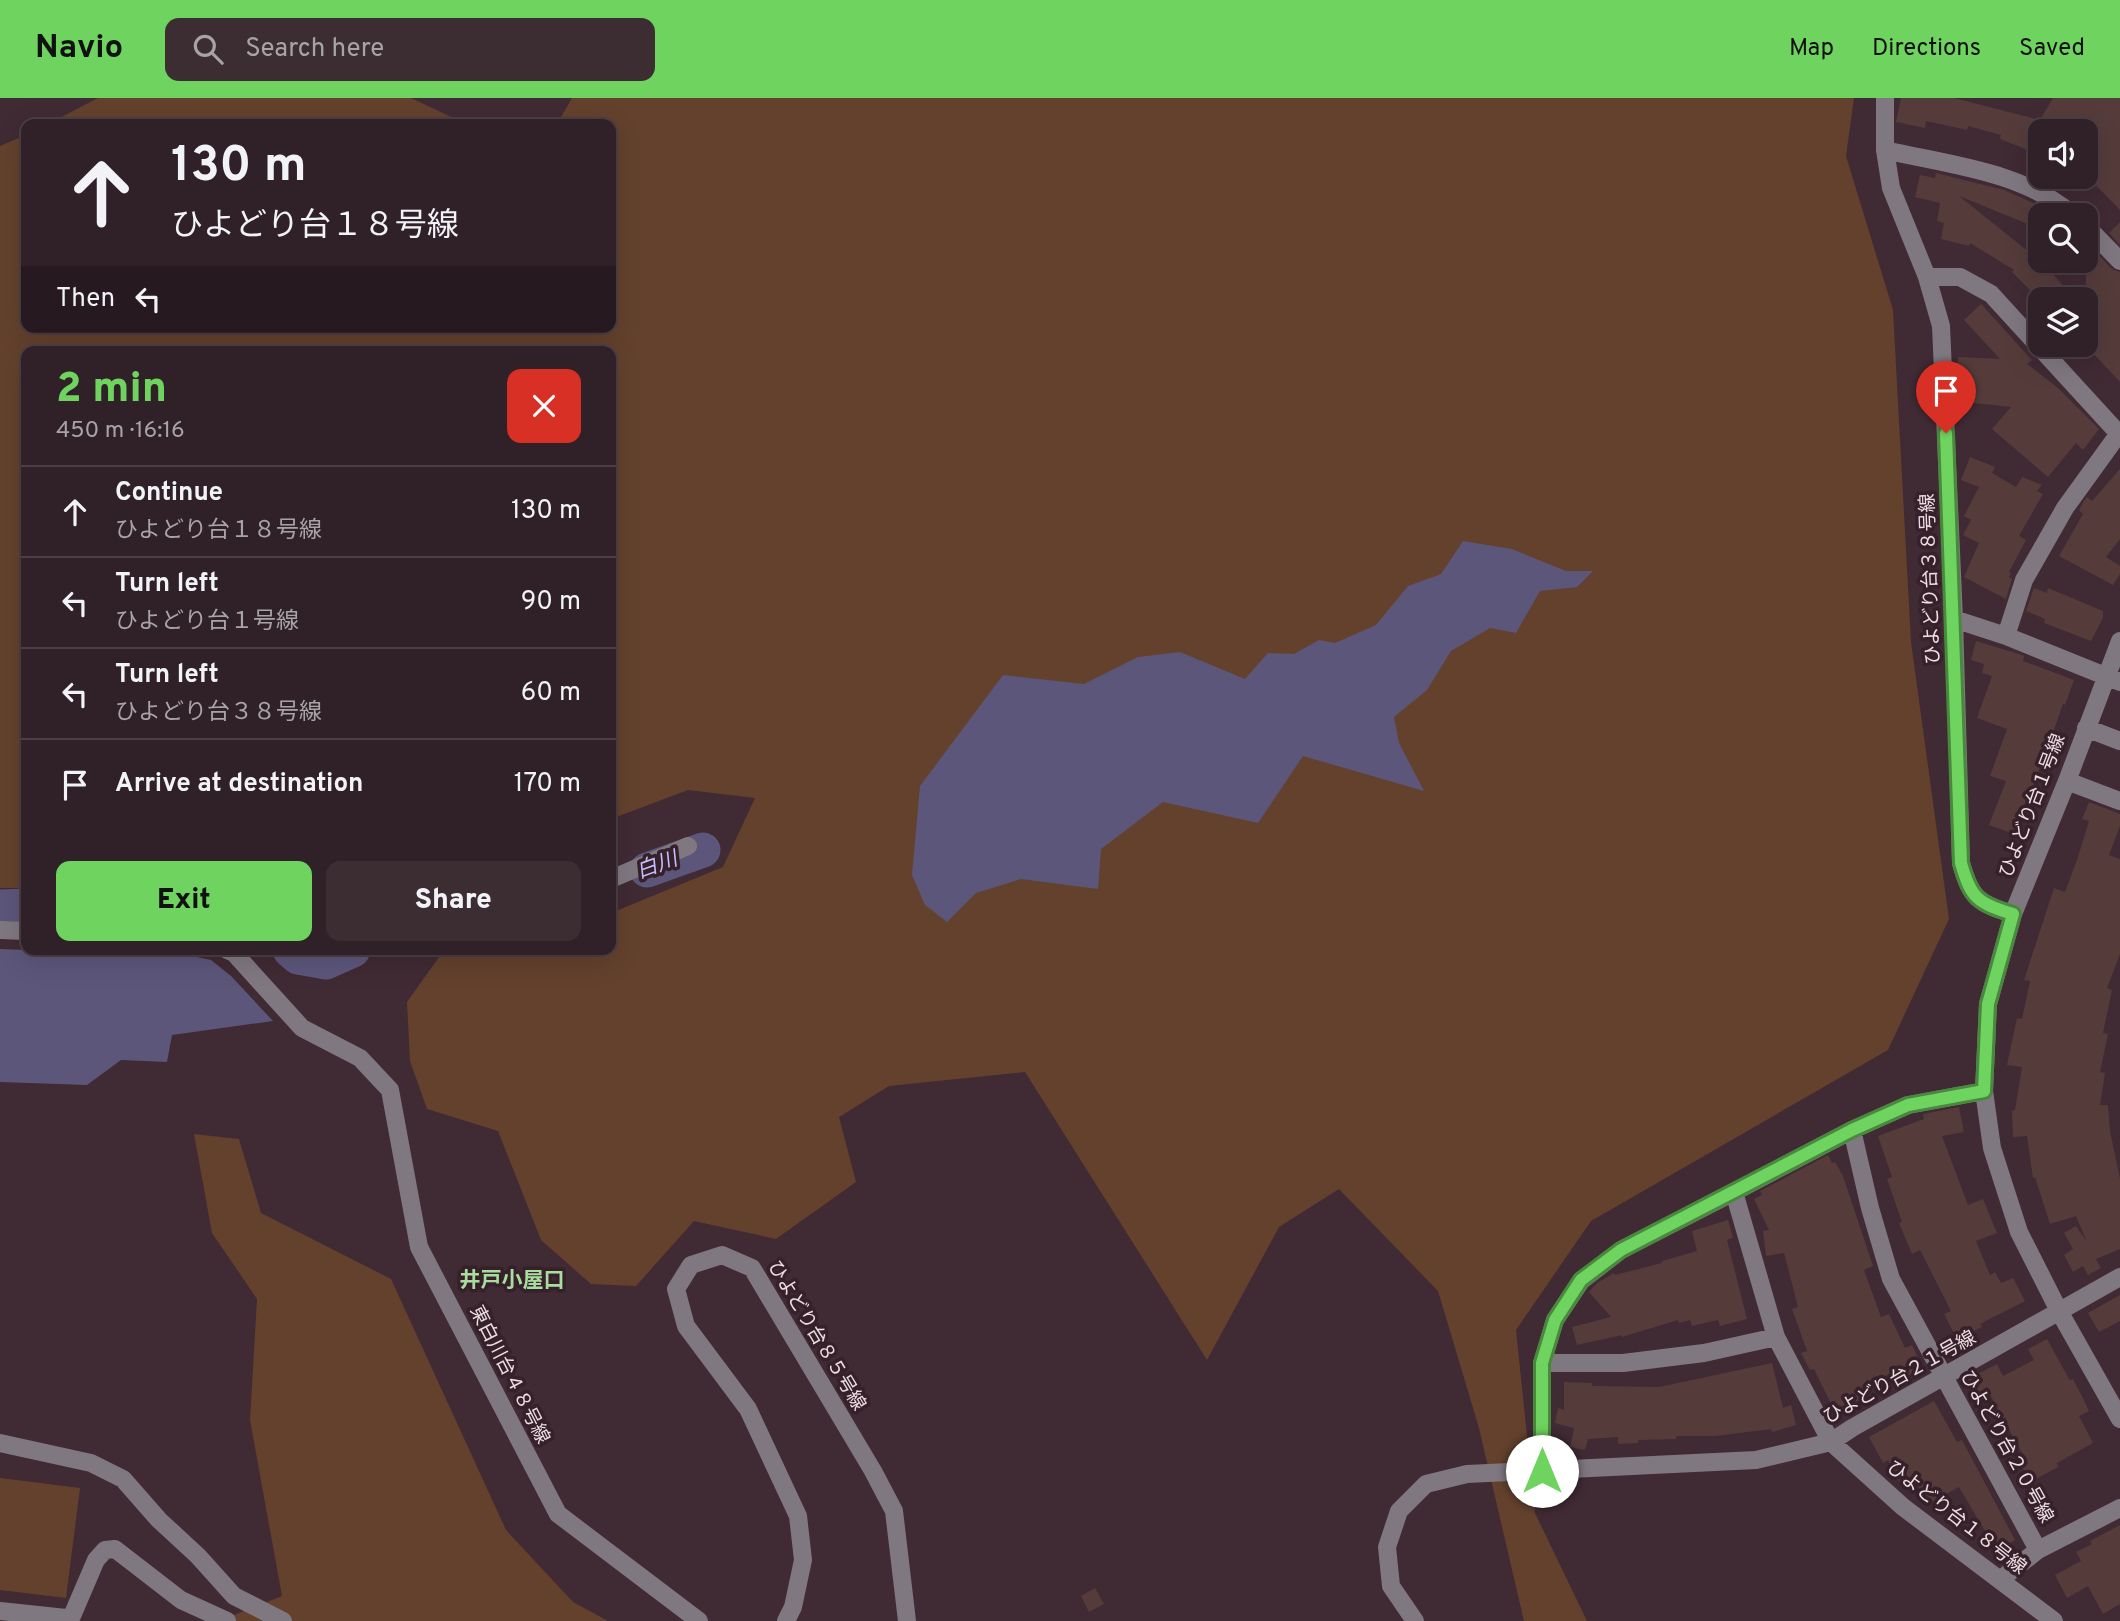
<!DOCTYPE html>
<html lang="en">
<head>
<meta charset="utf-8">
<style>
  :root { --surface:#302027; --page:#3c2d33; --text:#f1f3f6; --muted:#a8a3a7; --line:#4b3e44; --accent:#6fd35f }
  body { margin:0; font-family:Overpass,"Noto Sans JP",sans-serif; background:var(--page); color:var(--text); height:100vh; display:flex; flex-direction:column; font-size:26px; white-space:nowrap }
  * { box-sizing:border-box; margin:0 }
  p { font-size:23px; color:var(--muted) }
  .icon { flex:none; width:38px; height:38px; fill:none; stroke:currentColor; stroke-width:2; stroke-linecap:round; stroke-linejoin:round }
  .map { position:relative; flex:1; overflow:hidden }
  .panel { position:absolute; left:21px; top:248px; width:595px; height:609px; display:flex; flex-direction:column; background:var(--surface); border-radius:14px; box-shadow:0 7px 28px #0002,0 0 0 2px var(--line) }
  .panel>* { flex:none }
  .guide { position:absolute; left:21px; top:21px; width:595px; height:214px; border-radius:14px; box-shadow:0 7px 28px #0002,0 0 0 2px var(--line); background:#302027; color:var(--text); overflow:hidden }
  .tools { position:absolute; left:2028px; top:21px; display:grid; gap:14px }
  .tools a { display:grid; place-items:center; width:70px; height:70px; border-radius:14px; background:var(--surface); box-shadow:0 7px 28px #0002,0 0 0 2px var(--line); font-size:35px }
  .pin { position:absolute; display:grid; place-items:center; width:60px; height:60px; color:#fff; margin:-72px -30px; border-radius:50% 50% 50% 0; rotate:-45deg; box-shadow:0 0 7px #0007 }
  .pin .icon { rotate:45deg }
  .me { position:absolute; width:77px; margin:-38px; rotate:0deg; stroke-linejoin:round; filter:drop-shadow(0 0 5px #0008) }
  .turn { display:flex; align-items:center; gap:24px; height:147px; padding:0 35px; font-size:32px }
  .turn .icon { width:91px; height:91px; stroke-width:2.5 }
  .turn b { display:block; font-size:49px; line-height:60px }
  .then { display:flex; align-items:center; height:66px; padding:0 35px; background:#0003; gap:14px; font-size:26px }
  .round { display:grid; place-items:center; flex:none; width:74px; height:74px; border-radius:14px; background:var(--page) }
  .summary { display:flex; align-items:center; justify-content:space-between; height:119px; padding:0 35px }
  h1 { font-size:42px; font-weight:800; line-height:52px; color:var(--accent) }
  .action { display:flex; gap:14px; margin-top:auto; padding:14px 35px }
  .action a { flex:1; height:80px; border-radius:14px; background:var(--accent); color:#111; font-size:28px; font-weight:800; line-height:80px; text-align:center }
  .action a+a { background:var(--page); color:var(--text) }
  ul { padding:0; list-style:none }
  li { display:flex; align-items:center; gap:21px; height:91px; padding:0 35px; border-top:2px solid var(--line) }
  li div { flex:1 }
  li b { display:block; font-size:26px }
  li em { font-style:normal }
  header { display:flex; align-items:center; gap:42px; box-sizing:border-box; height:98px; padding:0 35px; background:var(--accent); color:#111 }
  header strong { font-size:33px }
  nav { display:flex; gap:38px; margin-inline-start:auto; font-size:24px }
  .search { width:490px; height:63px; background:var(--page); display:flex; align-items:center; gap:18px; box-sizing:border-box; padding:0 24px; border-radius:14px; color:var(--muted); font-size:26px }
  .map>svg:first-child { display:block }
  .green { fill:#63412d }
  .water { fill:#5c567b }
  .lines { fill:none; stroke-linecap:round; stroke-linejoin:round }
  .river { stroke:#5c567b; stroke-width:35 }
  .building { fill:#553c3b }
  .minor { stroke:#807881; stroke-width:18 }
  .route-casing { stroke:#48893e; stroke-width:18 }
  .route { stroke:#6fd35f; stroke-width:12 }
  .labels { text-anchor:middle; dominant-baseline:central; stroke-width:7; stroke-linejoin:round; paint-order:stroke }
  .street-label { font-size:19px; fill:#ecdee3; stroke:#36212a }
  .water-label { font-size:21px; font-style:italic; fill:#c7bdfd; stroke:#36212a }
  .neighbourhood-label { font-size:21px; font-weight:bold; fill:#a9dda0; stroke:#36212a }
</style>
</head>
<body>
<header>
<strong>Navio</strong>
<div class="search"><svg class="icon" aria-label="search" viewBox="0 0 24 24"><circle cx="10" cy="10" r="6"/><path d="M15 15l6 6"/></svg>Search here</div>
<nav><a>Map</a><a>Directions</a><a>Saved</a></nav>
</header>
<div class="map">
<svg width="2120" height="1523" viewBox="0 0 2120 1523">
  <rect width="100%" height="100%" fill="#402a34"/>
  <path class="green" d="M98 0H411L466 26H48Z
    M572 0H1854L1846 58 1893 212 1911 544 1949 821 1888 952 1591 1123 1516 1232 1535 1415 1587 1523H1524L1479 1330 1438 1193 1339 1091 1279 1129 1207 1262 1025 974 889 988 839 1019 856 1084 776 1141 694 1123 636 1188 591 1186 541 1142 498 1033 427 1011 410 963 407 904 444 852H611V815L723 769 755 700 688 692 611 721V254H26V790H0V48L26 37V229H611V26H557Z
    M194 1036 239 1041 261 1115 391 1181 506 1432 573 1504 608 1523H219L282 1498 250 1322 257 1201 212 1135Z
    M0 1380 80 1390 66 1500 0 1492Z"/>
  <path class="water" d="M1463 443 1512 451 1566 473H1593L1577 489 1540 493 1516 535 1490 530 1451 553 1427 592 1394 619 1399 645 1424 693 1303 658 1258 725 1163 704 1101 751 1098 791 1021 781 976 795 947 824 925 807 912 777 920 688 1003 577 1084 586 1138 559 1180 554 1245 581 1268 555 1294 556 1319 542 1335 545 1376 527 1408 488 1441 476Z
    M0 851 192 858 211 862 231 878 273 923 172 937 167 964 121 962 87 987 0 984Z"/>
  <g class="lines">
    <path class="river" d="M647 772 703 752
      M0 809 26 808
      M290 852 298 859 326 864 353 852"/>
  </g>
  <path class="building" d="M1901 0H1954L2040 22 2053 0H2120V112L2086 77V33H2040V57L2000 41 2001 37 1968 28 1967 32 1926 23 1925 30 1896 24Z
    M1936 75 2004 92 2040 108V131L1959 98 2044 166 2075 201H2039L2012 174 2014 172 1970 145 1969 148 1941 141 1944 125 1937 123 1940 105 1915 99 1920 77 1935 80Z
    M2120 124V147L2109 135Z
    M2093 151 2112 171 2120 174V284L2092 254 2089 256 2080 247H2086V158Z
    M1981 206 2032 262 2027 266 2057 289 2099 331 2083 352 2076 345 2048 379 1992 331 2011 309 1956 303 1958 259 2000 261 1964 222Z
    M1970 359 1995 369 1992 375 2016 389 2022 379 2042 387 2037 393 2043 396 2019 438 2026 442 2009 474 2011 475 2009 479 2012 481 2006 501 1964 479 1979 445 1963 437 1971 422 1964 418 1979 389 1961 382Z
    M2120 371V441L2106 459 2120 468V476L2113 487 2059 458 2083 416 2079 412 2084 403 2087 399 2092 403Z
    M2034 490 2047 495 2048 490 2103 513V520L2091 543 2044 525 2045 521 2026 513Z
    M1976 543 2022 557 2024 558 2023 563 2074 582 2065 607 2063 606 2047 652 2046 651 2017 737 1989 727 2006 683 1990 678 2007 631 1977 620 1992 578 1982 575 1984 566 1971 562Z
    M2089 704 2120 716V728L2109 757 2120 761V856L2107 890 2112 892 2103 935 2108 936 2100 974 2105 975 2100 1007H2108L2110 1033 2120 1081V1151L2096 1161 2101 1170 2088 1177 2083 1168 2073 1174 2064 1157 2073 1151 2064 1135 2076 1128 2087 1144 2076 1118 2050 1126 2035 1079 2033 1080 2027 1038 2013 1039 2012 1013 2015 1012 2022 969 2007 967 2017 920 2022 921 2030 883 2024 882 2054 790 2065 794 2077 762 2089 723 2082 721Z
    M1959 1009 1964 1034 1942 1038 1968 1107 1983 1101 1997 1135 1976 1143 1990 1177 1995 1174 2001 1185 2013 1180 2025 1203 1980 1226 1982 1229 1957 1241 1944 1216 1951 1213 1920 1152 1912 1156 1899 1125 1902 1124 1887 1081 1892 1079 1878 1038 1924 1021 1923 1016Z
    M1828 1057 1832 1065 1835 1064 1843 1078 1873 1168 1864 1172 1881 1219 1889 1216 1905 1250 1912 1247 1923 1270 1907 1278 1906 1274 1866 1293 1869 1298 1835 1314 1814 1271 1810 1272 1801 1255 1807 1253 1792 1211 1798 1209 1784 1155 1766 1158 1763 1133 1769 1132 1754 1101 1762 1097 1760 1093Z
    M1728 1122 1733 1140 1727 1142 1747 1221 1720 1228 1718 1222 1692 1228 1690 1222 1679 1225 1678 1222 1622 1239V1237L1577 1247 1572 1229 1611 1219 1589 1194 1597 1185 1614 1175 1615 1177 1662 1165V1163L1697 1153 1692 1133Z
    M2120 1197V1223L2099 1234 2088 1215Z
    M2047 1241 2068 1279 2070 1282 2073 1281 2083 1300 2089 1313 2079 1318 2093 1345 2057 1365 2058 1369 2030 1384 2022 1369 2028 1366 1988 1293 1977 1298 1968 1281 1997 1266 2003 1278 2034 1262 2028 1251Z
    M1772 1265 1783 1310 1791 1307 1796 1327 1772 1334 1771 1331 1716 1338H1676V1341L1638 1342V1345L1618 1346V1339L1588 1341 1585 1352 1570 1349 1574 1330 1555 1325 1558 1310 1564 1312V1284L1592 1285V1288L1659 1289Z
    M1934 1303 1957 1344 1962 1342 2015 1442 2010 1445 2014 1453 2001 1460 1959 1389 1928 1406 1918 1388 1910 1392 1908 1388 1903 1390 1888 1362 1883 1365 1869 1339Z
    M2120 1427V1506L2103 1516 2088 1488 2067 1500 2055 1477 2081 1463 2076 1454 2092 1446 2090 1443Z
    M1095 1490 1104 1506 1089 1514 1081 1498Z"/>
  <g class="lines">
    <path class="minor" d="M1885 0V52L1891 90 1927 179 1941 228 1954 521 1961 765C1971 801 1978 805 2013 816
      M1885 52C1949 67 2022 73 2073 117
      M2086 128 2120 163
      M1927 179H1960L1991 196 2119 336
      M1954 521 2006 538 2120 584
      M2006 538 2024 482 2065 410 2120 334
      M2120 543 2067 683 2013 816 1988 906 1984 993 1992 1050 2019 1134 2059 1213 2120 1321
      M2086 630 2120 643
      M2067 683 2120 703
      M611 781 688 748
      M0 832 26 833
      M227 852 234 855 302 930 360 960 390 992 419 1149 558 1416 699 1523
      M1984 993 1908 1007 1852 1032 1734 1094 1776 1239 1831 1344 1903 1409 2054 1523
      M1852 1032 1870 1110 1891 1181 2038 1452
      M1542 1265H1623L1704 1255 1776 1239
      M0 1345 91 1365 123 1381 159 1422 198 1458 234 1498 283 1523
      M1542 1373V1265L1555 1222 1581 1183 1621 1152 1734 1094
      M2001 1481 2038 1452 2120 1410
      M0 1513 66 1520 72 1518 96 1462 105 1452 115 1451 181 1502 227 1523
      M786 1523 793 1509 803 1462 798 1418 748 1311 686 1228 676 1191 691 1167 722 1157 752 1170 873 1373 894 1413 907 1523
      M1415 1523 1391 1488 1387 1449 1399 1413 1426 1386 1467 1376 1756 1362 1831 1344 1852 1330 2120 1179"/>
  </g>
  <g class="lines">
    <g class="route-casing">
      <path id="route" d="M1542 1373V1265L1555 1222 1581 1182 1621 1152 1852 1032 1908 1007 1984 993 1988 906 2013 816C1978 805 1971 801 1961 765L1946 335"/>
    </g>
    <use href="#route" class="route"/>
  </g>
  <g class="labels">
    <g class="street-label">
      <text transform="translate(1931 481) rotate(-92)">ひよどり台３８号線</text>
      <text transform="translate(2033 708) rotate(-69)">ひよどり台１号線</text>
      <text transform="translate(816 1238) rotate(59)">ひよどり台８５号線</text>
      <text transform="translate(509 1277) rotate(63)">東白川台４８号線</text>
      <text transform="translate(1900 1280) rotate(-29)">ひよどり台２１号線</text>
      <text transform="translate(2006 1349) rotate(61)">ひよどり台２０号線</text>
      <text transform="translate(1956 1420) rotate(38)">ひよどり台１８号線</text>
    </g>
    <g class="water-label">
      <text transform="translate(657 768) rotate(-20)">白川</text>
    </g>
    <g class="neighbourhood-label">
      <text x="512" y="1183">井戸小屋口</text>
    </g>
  </g>
</svg>
<div class="tools">
<a><svg class="icon" aria-label="sound" viewBox="0 0 24 24"><path d="M4 9h4l5-4v14l-5-4H4zM17 9q2 3 0 6"/></svg></a>
<a><svg class="icon" aria-label="search" viewBox="0 0 24 24"><circle cx="10" cy="10" r="6"/><path d="M15 15l6 6"/></svg></a>
<a><svg class="icon" aria-label="layers" viewBox="0 0 24 24"><path d="M12 4l9 5-9 5-9-5zM3 14l9 5 9-5"/></svg></a>
</div>
<div class="pin" style="left:1946px;top:335px;background:#d93025"><svg class="icon" aria-label="arrive" viewBox="0 0 24 24"><path d="M6 21V4h12l-3 4 3 4H6"/></svg></div>
<svg class="me" style="left:1542px;top:1373px" viewBox="-20 -20 40 40"><circle r="19" fill="#fff"/><path d="M0-13L10 11 0 6-10 11z" fill="#6fd35f"/></svg>
<div class="guide">
<div class="turn"><svg class="icon" aria-label="ahead" viewBox="0 0 24 24"><path d="M12 20V5M6 11l6-6 6 6"/></svg><div><b>130 m</b>ひよどり台１８号線</div></div>
<div class="then">Then<svg class="icon" aria-label="left" viewBox="0 0 24 24"><path d="M17 20v-9H6M10 6l-5 5 5 5"/></svg></div>
</div>
<section class="panel">
<div class="summary"><div><h1>2 min</h1><p>450 m · 16:16</p></div><a class="round" style="background:#d93025;color:#fff"><svg class="icon" aria-label="close" viewBox="0 0 24 24"><path d="M6 6l12 12M18 6L6 18"/></svg></a></div>
<ul>
<li><svg class="icon" aria-label="ahead" viewBox="0 0 24 24"><path d="M12 20V5M6 11l6-6 6 6"/></svg><div><b>Continue</b><p>ひよどり台１８号線</p></div><em>130 m</em></li>
<li><svg class="icon" aria-label="left" viewBox="0 0 24 24"><path d="M17 20v-9H6M10 6l-5 5 5 5"/></svg><div><b>Turn left</b><p>ひよどり台１号線</p></div><em>90 m</em></li>
<li><svg class="icon" aria-label="left" viewBox="0 0 24 24"><path d="M17 20v-9H6M10 6l-5 5 5 5"/></svg><div><b>Turn left</b><p>ひよどり台３８号線</p></div><em>60 m</em></li>
<li><svg class="icon" aria-label="arrive" viewBox="0 0 24 24"><path d="M6 21V4h12l-3 4 3 4H6"/></svg><div><b>Arrive at destination</b></div><em>170 m</em></li>
</ul>
<div class="action"><a>Exit</a><a>Share</a></div>
</section>
</div>
</body>
</html>
